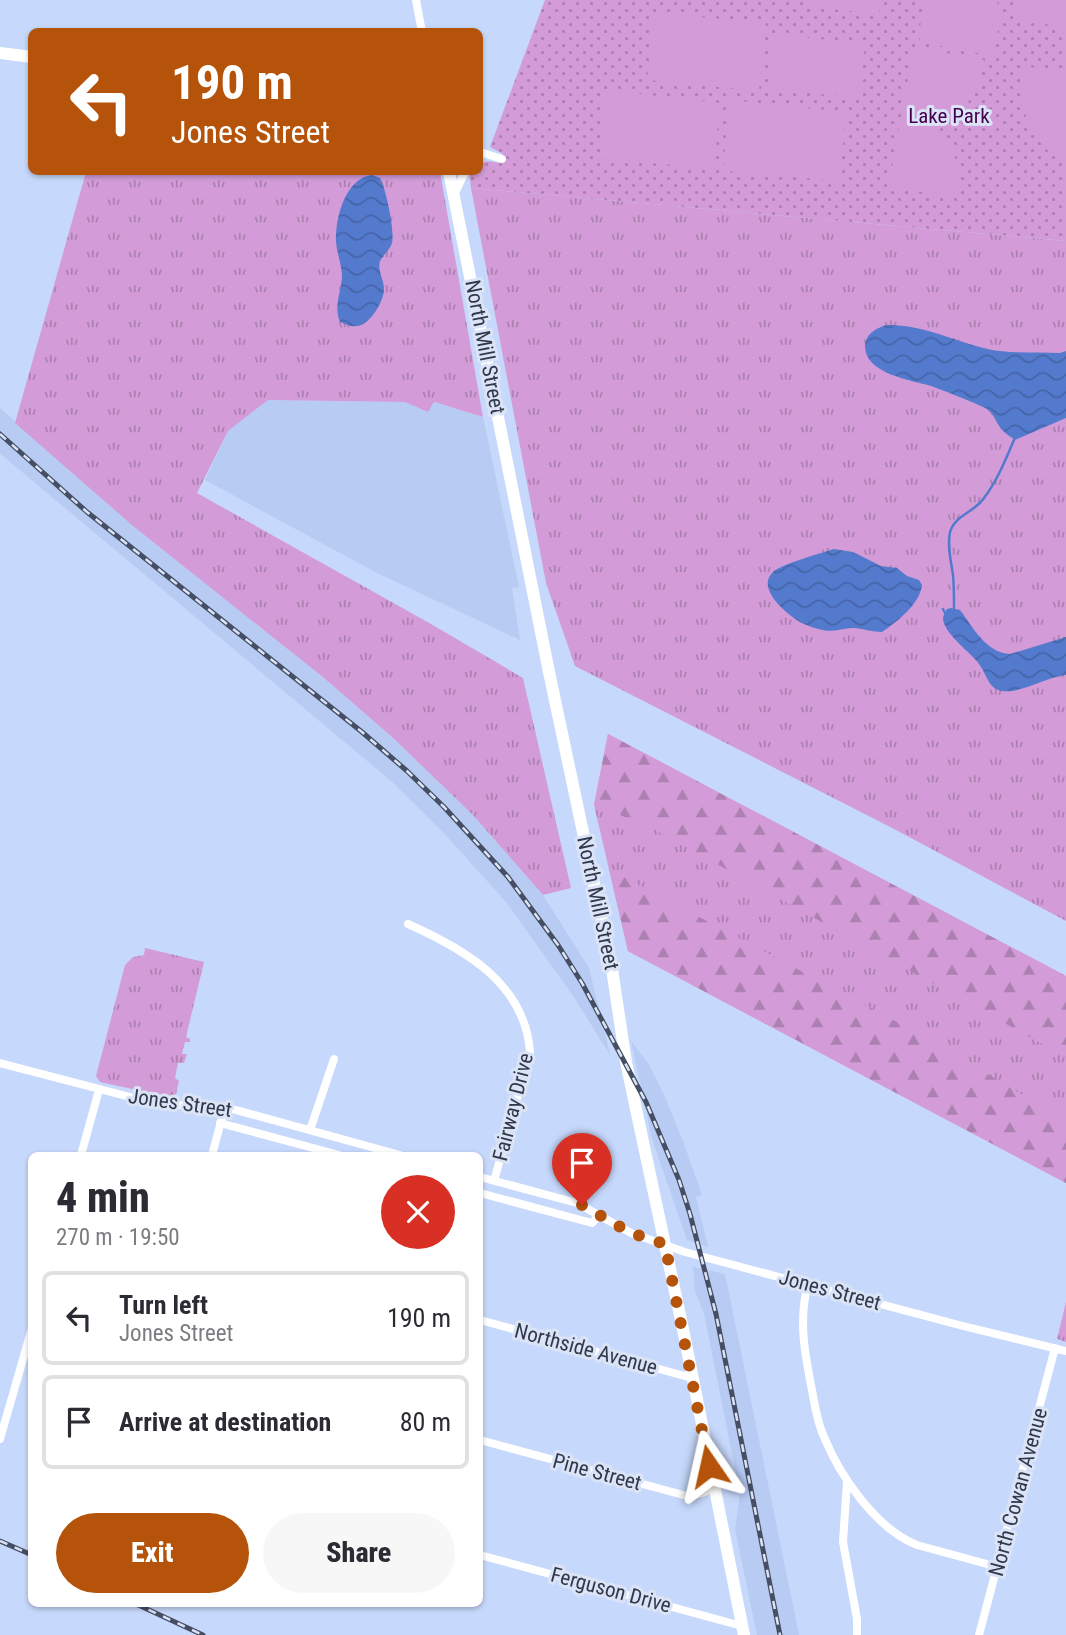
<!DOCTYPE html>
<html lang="en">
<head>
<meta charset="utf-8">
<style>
  :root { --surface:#fff; --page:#f7f7f7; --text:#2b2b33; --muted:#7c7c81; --line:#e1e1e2; --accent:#b45309 }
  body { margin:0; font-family:"Roboto Condensed",sans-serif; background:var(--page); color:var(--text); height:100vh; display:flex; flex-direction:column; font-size:26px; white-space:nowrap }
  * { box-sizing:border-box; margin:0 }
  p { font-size:23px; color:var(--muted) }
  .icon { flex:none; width:38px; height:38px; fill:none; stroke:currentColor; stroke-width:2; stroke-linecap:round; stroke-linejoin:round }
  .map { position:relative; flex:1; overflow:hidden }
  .sheet { position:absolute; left:28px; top:1152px; width:455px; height:455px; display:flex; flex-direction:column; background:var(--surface); border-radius:10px; box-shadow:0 2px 5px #0004 }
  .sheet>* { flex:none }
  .guide { position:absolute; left:28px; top:28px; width:455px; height:147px; border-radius:10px; box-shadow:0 2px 5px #0004; background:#b45309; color:#fff; overflow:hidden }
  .pin { position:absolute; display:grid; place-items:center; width:60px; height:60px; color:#fff; margin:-72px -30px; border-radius:50% 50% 50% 0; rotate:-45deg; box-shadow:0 0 7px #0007 }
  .pin .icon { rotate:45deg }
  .me { position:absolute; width:77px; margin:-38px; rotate:349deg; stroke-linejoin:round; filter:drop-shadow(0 0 5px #0008) }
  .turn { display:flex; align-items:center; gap:24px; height:147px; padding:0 28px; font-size:32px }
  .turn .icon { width:91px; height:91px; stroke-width:2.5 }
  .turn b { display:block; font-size:49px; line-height:60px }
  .round { display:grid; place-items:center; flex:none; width:74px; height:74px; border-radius:37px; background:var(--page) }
  .headline { display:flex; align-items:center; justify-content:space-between; height:119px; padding:0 28px }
  h1 { font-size:42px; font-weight:800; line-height:52px }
  .primary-button { display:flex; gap:14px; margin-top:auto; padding:14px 28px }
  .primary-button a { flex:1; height:80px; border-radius:42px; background:var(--accent); color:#fff; font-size:28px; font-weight:800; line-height:80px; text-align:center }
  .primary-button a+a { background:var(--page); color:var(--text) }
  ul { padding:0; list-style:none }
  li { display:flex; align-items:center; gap:21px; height:94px; margin:0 14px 10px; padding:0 14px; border:4px solid var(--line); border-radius:10px }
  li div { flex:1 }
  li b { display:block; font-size:26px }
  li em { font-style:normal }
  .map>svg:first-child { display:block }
  .built { fill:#b7cbf3 }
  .grass { fill:url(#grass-tufts) }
  .forest { fill:url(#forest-firs) }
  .park { fill:url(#park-dots) }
  .pitch { fill:#d39cd8 }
  .water { fill:url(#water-waves) }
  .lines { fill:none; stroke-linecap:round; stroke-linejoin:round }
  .stream { stroke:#547ace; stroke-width:2.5 }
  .street { stroke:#fff; stroke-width:8 }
  .secondary { stroke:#fff; stroke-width:12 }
  .rail-casing { stroke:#454e63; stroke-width:5 }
  .rail { stroke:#dbe4f6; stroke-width:2.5; stroke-dasharray:8; stroke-linecap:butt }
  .route { stroke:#b45309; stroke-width:12; stroke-dasharray:0 21.6 }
  .labels { text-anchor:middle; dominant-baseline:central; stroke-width:6; stroke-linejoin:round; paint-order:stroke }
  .park-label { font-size:21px; fill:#46004d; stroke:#dbe4f6 }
  .street-label { font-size:21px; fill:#30384a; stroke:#dbe4f6 }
</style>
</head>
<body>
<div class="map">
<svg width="1066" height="1635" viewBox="0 0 1066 1635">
  <defs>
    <pattern id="grass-tufts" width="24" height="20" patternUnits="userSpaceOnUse" patternTransform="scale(1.75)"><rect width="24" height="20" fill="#d39cd8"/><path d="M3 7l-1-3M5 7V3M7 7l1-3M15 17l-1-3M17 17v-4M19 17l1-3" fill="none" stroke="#ac80b1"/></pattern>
    <pattern id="forest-firs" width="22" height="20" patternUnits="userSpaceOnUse" patternTransform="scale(1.75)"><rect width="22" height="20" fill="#d39cd8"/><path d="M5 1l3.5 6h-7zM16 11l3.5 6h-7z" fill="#ac80b1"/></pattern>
    <pattern id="park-dots" width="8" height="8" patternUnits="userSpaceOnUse" patternTransform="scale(1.75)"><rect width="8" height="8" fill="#d39cd8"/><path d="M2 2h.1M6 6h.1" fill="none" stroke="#ac80b1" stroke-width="1.8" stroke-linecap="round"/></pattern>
    <pattern id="water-waves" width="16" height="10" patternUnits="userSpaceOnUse" patternTransform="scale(1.75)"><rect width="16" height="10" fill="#547ace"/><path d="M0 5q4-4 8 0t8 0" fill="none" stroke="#4665a9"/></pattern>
  </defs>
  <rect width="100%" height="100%" fill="#c6d8fb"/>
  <path class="built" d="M268 400 405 402 428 412 433 402 483 417 519 587 512 588 520 640 377 573 205 480 228 431Z
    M0 408 133 526 324 678 392 737 473 815 543 895 589 968 610 1055 574 997 507 903 443 832 390 780 3 456 0 453Z
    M631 1041 648 1063 664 1095 684 1144 702 1195 696 1197 708 1247 687 1240 652 1139Z
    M693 1267 725 1274 799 1635H757L735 1529 740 1494 704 1313 695 1291Z"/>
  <path class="grass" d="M86 172H440L483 417 434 402 428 412 405 402 268 400 228 431 197 493 431 624 523 678 571 888 543 895 473 815 392 737 324 678 133 526 15 423Z
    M471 188 1066 241V921L896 830 575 666 546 583Z
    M608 734 1066 976V1183L628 951 594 805Z
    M145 948 204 962 186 1037 190 1039V1042H185L182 1054H187L184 1063H178L175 1078 179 1081 176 1094 169 1097 100 1082 96 1076 125 965 133 957 144 955Z
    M1066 1302V1342L1057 1339Z"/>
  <path class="forest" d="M608 734 1066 976V1057L648 826 594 805Z
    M609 869 908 1028 1066 1120V1183L628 951Z"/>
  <path class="park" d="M545 0H1066V241L471 188 469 172H480V164L488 161 500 163 503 154 490 147Z"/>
  <path class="pitch" d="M811 0H881L879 14 810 7Z
    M927 0H995L1002 9 993 56 921 42 918 34Z
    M1012 0H1066V27L1022 21Z
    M654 13 766 23 759 91 647 80Z
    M773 34 865 44 860 98 769 89Z
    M919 48 984 60C979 96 967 111 933 124 955 147 962 167 957 198L891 187 889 183 913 51Z
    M1021 67 1066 69V164C1027 140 1020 111 1021 67Z
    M605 90 720 103 714 169 600 158Z
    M729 100 846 112 840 181 723 171Z"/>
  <path class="water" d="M372 175 380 178C386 189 395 231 392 243 390 250 383 255 380 261 377 270 384 280 384 289 384 300 373 320 361 325 354 328 347 325 340 322 333 305 342 291 342 274 341 263 337 253 336 242 335 219 345 178 372 175Z
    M886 325C922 324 953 341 988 349 1009 354 1037 352 1060 353L1066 351V418L1015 440C1011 437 1006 434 1002 430 994 420 995 412 981 406 965 399 948 392 931 386 911 380 866 374 865 347 865 334 875 329 886 325Z
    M834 549 853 552 881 566 897 568 907 576 919 580 922 585C920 604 897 622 882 632 873 632 864 629 855 628 844 627 834 633 823 630 814 628 801 624 794 618 781 609 756 586 774 571 783 564 821 553 834 549Z
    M951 608 960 610C973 627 986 653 1010 654L1066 637V675C1049 676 1020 694 1002 691 989 689 987 676 981 667 973 653 945 636 943 619 943 615 945 613 947 609Z"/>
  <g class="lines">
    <path class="stream" d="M954 608C954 597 954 586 953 575 951 561 947 546 950 532 955 515 975 512 984 498 997 481 1006 459 1014 440
      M943 609 945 613"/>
    <path class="street" d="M416 0 422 32
      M480 152 502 159
      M454 195 465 172
      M408 924C464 949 525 983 530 1052L494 1181
      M0 1063 157 1104 225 1107 400 1155
      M220 1123 339 1155
      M310 1130 334 1059
      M81 1155 99 1090
      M212 1155 225 1107
      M480 1177 577 1203 631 1233 685 1252 963 1326 1066 1351
      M480 1193 592 1223 599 1215
      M808 1284C798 1320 805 1355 812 1390 815 1406 817 1422 824 1437 840 1476 876 1529 917 1545L998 1567
      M480 1320 692 1378
      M0 1439 32 1328
      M480 1440 687 1496 702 1493 713 1488
      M847 1482 843 1542 857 1619V1635
      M480 1555 742 1626
      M979 1635 1055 1348"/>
    <path class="secondary" d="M0 53 32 57
      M449 172 549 672 612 969 626 1062 684 1334 744 1635"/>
    <g class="rail-casing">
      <path id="rail" d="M0 434 87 512 362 732 407 771 444 807 508 877 558 945 582 983 646 1102 679 1180 690 1214 716 1314 780 1635
        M0 1541 32 1555
        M134 1603 203 1635"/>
    </g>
    <use href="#rail" class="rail"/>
  </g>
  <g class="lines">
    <path class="route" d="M582 1205 631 1233 665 1244 709 1466"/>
  </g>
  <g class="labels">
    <g class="park-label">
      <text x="949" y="116">Lake Park</text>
    </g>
    <g class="street-label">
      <text transform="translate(485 347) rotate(79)">North Mill Street</text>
      <text transform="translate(598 903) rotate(78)">North Mill Street</text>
      <text transform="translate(180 1103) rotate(8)">Jones Street</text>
      <text transform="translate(513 1107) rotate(-76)">Fairway Drive</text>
      <text transform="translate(830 1290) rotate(15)">Jones Street</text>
      <text transform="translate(586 1349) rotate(15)">Northside Avenue</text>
      <text transform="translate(597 1472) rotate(15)">Pine Street</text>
      <text transform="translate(1018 1492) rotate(-75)">North Cowan Avenue</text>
      <text transform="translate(611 1590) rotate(15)">Ferguson Drive</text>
    </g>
  </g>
</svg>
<div class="pin" style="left:582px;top:1205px;background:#d93025"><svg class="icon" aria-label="arrive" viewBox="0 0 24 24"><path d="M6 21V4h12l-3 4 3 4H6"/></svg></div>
<svg class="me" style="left:709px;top:1466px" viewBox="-20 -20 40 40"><path d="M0-17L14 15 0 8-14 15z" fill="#b45309" stroke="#fff" stroke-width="4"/></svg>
<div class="guide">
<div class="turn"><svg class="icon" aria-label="left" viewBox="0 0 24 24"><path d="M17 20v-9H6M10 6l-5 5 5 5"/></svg><div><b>190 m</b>Jones Street</div></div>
</div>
<section class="sheet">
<div class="headline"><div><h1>4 min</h1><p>270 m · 19:50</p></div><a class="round" style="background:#d93025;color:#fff"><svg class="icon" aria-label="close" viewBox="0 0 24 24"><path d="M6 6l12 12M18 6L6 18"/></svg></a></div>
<ul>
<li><svg class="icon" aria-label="left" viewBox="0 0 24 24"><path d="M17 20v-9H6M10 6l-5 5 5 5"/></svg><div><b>Turn left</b><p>Jones Street</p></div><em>190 m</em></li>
<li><svg class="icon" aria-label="arrive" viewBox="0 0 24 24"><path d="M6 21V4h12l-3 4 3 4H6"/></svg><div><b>Arrive at destination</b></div><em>80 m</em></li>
</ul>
<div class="primary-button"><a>Exit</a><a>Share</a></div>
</section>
</div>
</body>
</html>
